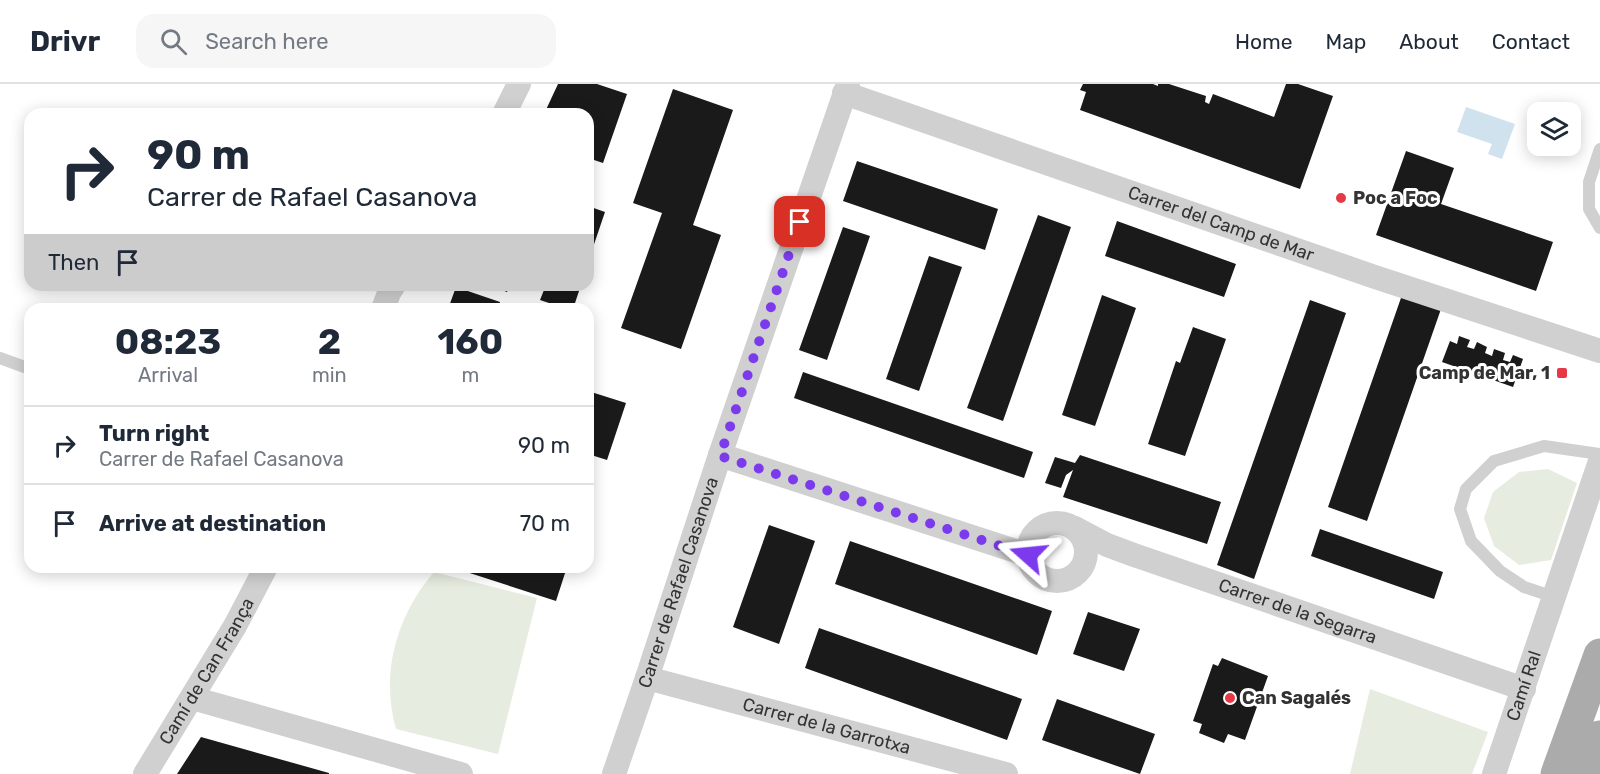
<!DOCTYPE html>
<html lang="en">
<head>
<meta charset="utf-8">
<style>
  :root { --surface:#fff; --page:#f6f6f7; --text:#1f2937; --muted:#747a83; --line:#e0e1e3 }
  body { margin:0; font-family:Rubik,sans-serif; background:var(--page); color:var(--text); height:100vh; display:flex; flex-direction:column; font-size:22px; white-space:nowrap }
  * { box-sizing:border-box; margin:0 }
  p { font-size:20px; color:var(--muted) }
  .icon { flex:none; width:33px; height:33px; fill:none; stroke:currentColor; stroke-width:2; stroke-linecap:round; stroke-linejoin:round }
  .map { position:relative; flex:1; overflow:hidden }
  .details { position:absolute; left:24px; top:219px; width:570px; height:270px; display:flex; flex-direction:column; background:var(--surface); border-radius:18px; box-shadow:0 3px 15px #0003 }
  .details>* { flex:none }
  .hud { position:absolute; left:24px; top:24px; width:570px; height:183px; border-radius:18px; box-shadow:0 3px 15px #0003; background:#fff; color:var(--text); overflow:hidden }
  .buttons { position:absolute; left:1527px; top:18px; display:grid; gap:12px }
  .buttons a { display:grid; place-items:center; width:54px; height:54px; border-radius:12px; background:var(--surface); box-shadow:0 3px 15px #0003; font-size:30px }
  .pin { position:absolute; display:grid; place-items:center; width:51px; height:51px; color:#fff; margin:-26px; border-radius:12px; box-shadow:0 3px 9px #0006 }
  .me { position:absolute; width:66px; margin:-33px; rotate:288deg; stroke-linejoin:round; filter:drop-shadow(0 0 4px #0008) }
  .turn { display:flex; align-items:center; gap:21px; height:126px; padding:0 24px; font-size:27px }
  .turn .icon { width:78px; height:78px; stroke-width:2.5 }
  .turn b { display:block; font-size:42px; line-height:51px }
  .then { display:flex; align-items:center; height:57px; padding:0 24px; background:#0003; gap:12px; font-size:22px }
  .eta { display:flex; justify-content:space-evenly; align-items:center; height:102px; text-align:center }
  .eta b { font-size:36px; font-weight:700; line-height:42px }
  ul { padding:0; list-style:none }
  li { display:flex; align-items:center; gap:18px; height:78px; padding:0 24px; border-top:2px solid var(--line) }
  li div { flex:1 }
  li b { display:block; font-size:22px }
  li em { font-style:normal }
  header { display:flex; align-items:center; gap:36px; box-sizing:border-box; height:84px; padding:0 30px; background:var(--surface); border-bottom:2px solid var(--line) }
  header strong { font-size:28px }
  nav { display:flex; gap:33px; margin-inline-start:auto; font-size:21px }
  .search { width:420px; height:54px; background:var(--page); display:flex; align-items:center; gap:15px; box-sizing:border-box; padding:0 21px; border-radius:18px; color:var(--muted); font-size:22px }
  .map>svg:first-child { display:block }
  .green { fill:#e6ecdf }
  .water { fill:#cfe2ee }
  .building { fill:#1a1a1a }
  .lines { fill:none; stroke-linecap:round; stroke-linejoin:round }
  .lane { stroke:#d0d0d0; stroke-width:12 }
  .street { stroke:#d0d0d0; stroke-width:24 }
  .primary { stroke:#ababab; stroke-width:33 }
  .route { stroke:#7c3aed; stroke-width:10; stroke-dasharray:0 18 }
  .poi-dot { fill:#e63946; stroke:#fff; stroke-width:2 }
  .labels { text-anchor:middle; dominant-baseline:central; stroke-width:6; stroke-linejoin:round; paint-order:stroke }
  .poi-label { font-size:18px; font-weight:bold; fill:#333; stroke:#fff; text-anchor:start }
  .street-label { font-size:18px; fill:#333; stroke:#fff }
</style>
</head>
<body>
<header>
<strong>Drivr</strong>
<div class="search"><svg class="icon" aria-label="search" viewBox="0 0 24 24"><circle cx="10" cy="10" r="6"/><path d="M15 15l6 6"/></svg>Search here</div>
<nav><a>Home</a><a>Map</a><a>About</a><a>Contact</a></nav>
</header>
<div class="map">
<svg width="1600" height="690" viewBox="0 0 1600 690">
  <rect width="100%" height="100%" fill="#fff"/>
  <path class="green" d="M1548 385 1577 399 1551 476 1519 481 1494 462 1484 434 1493 408 1519 388Z
    M434 488 537 514 498 670 396 645C380 589 397 531 434 488Z
    M1370 605 1488 648 1472 690H1350Z"/>
  <path class="water" d="M1466 23 1515 40 1502 75 1488 70 1492 60 1457 48Z"/>
  <path class="building" d="M558 0H597L627 10 603 79 588 74V30H544Z
    M1083 0H1153L1158 2V0H1169L1206 12 1205 18 1209 20 1213 10 1274 33 1286 0H1298L1333 12 1300 105 1080 26 1086 8 1080 6Z
    M673 5 733 26 693 141 721 151 681 265 621 244 662 129 633 119Z
    M1406 67 1454 84 1441 120 1553 158 1536 207 1376 151Z
    M857 77 998 125 985 166 843 117Z
    M588 122 605 128 588 178Z
    M1038 131 1071 143 1003 337 967 324Z
    M1117 137 1236 180 1224 213 1105 172Z
    M843 143 870 152 827 276 799 266Z
    M929 172 962 183 919 307 886 295Z
    M489 201H510L507 208Z
    M546 201H581L573 225H567L540 216Z
    M456 203 500 218 498 225H448Z
    M1102 211 1136 224 1095 342 1062 331Z
    M1402 211 1441 225 1367 437 1328 423Z
    M1310 216 1346 229 1254 495 1217 481Z
    M1193 243 1226 255 1185 372 1148 360 1176 277 1180 279Z
    M1459 252 1470 256 1467 263 1474 265 1477 258 1487 263 1485 269 1492 272 1494 265 1505 269 1503 276 1510 278 1513 271 1523 275 1513 303 1442 278 1450 257 1457 260Z
    M803 288 1033 368 1024 394 794 314Z
    M588 307 626 319 607 376 588 370Z
    M1080 371 1221 418 1207 460 1063 413 1073 386 1066 391 1061 404 1045 399 1055 373 1075 379Z
    M769 441 815 457 779 560 733 543Z
    M1320 445 1443 488 1434 515 1311 472Z
    M850 457 1052 527 1037 571 835 500Z
    M451 483H567L556 517Z
    M1088 528 1140 545 1124 587 1073 570Z
    M819 544 1022 615 1007 656 805 584Z
    M1222 574 1268 592 1245 656 1228 650 1224 659 1199 649 1202 640 1193 637 1213 580 1218 582Z
    M1057 615 1155 650 1140 690 1042 656Z
    M201 653 329 689V690H177Z"/>
  <g class="lines">
    <path class="lane" d="M1600 65 1589 98V125L1600 144
      M0 274 30 285
      M1554 513 1524 503 1500 487 1471 457 1460 425 1466 405 1494 377 1544 362 1600 370"/>
    <g class="street">
      <path id="s1" d="M844 9 1372 192 1600 267"/>
      <path d="M504 30 519 0"/>
      <path d="M383 225 389 209 394 201"/>
      <path d="M720 371 1028 471"/>
      <circle cx="1057" cy="468" r="29"/>
      <path id="s2" d="M1075 444 1107 461 1134 471 1524 605"/>
      <path id="s3" d="M647 594 1006 690"/>
      <path d="M192 614 461 690"/>
      <path id="s4" d="M145 690 235 542 266 483"/>
      <path id="s5" d="M614 690 647 594 720 371 848 0"/>
      <path id="s6" d="M1494 690 1600 377"/>
    </g>
    <path class="primary" d="M1557 690 1600 571
      M1587 690 1600 653"/>
  </g>
  <g class="lines">
    <path class="route" d="M800 138 720 372 1028 471"/>
  </g>
  <g class="poi-dot">
    <circle cx="1341" cy="114" r="6"/>
    <rect x="1556" y="283" width="12" height="12" rx="3"/>
    <circle cx="1230" cy="614" r="6"/>
  </g>
  <g class="labels">
    <g class="poi-label">
      <text x="1353" y="114">Poc a Foc</text>
      <text x="1550" y="289" text-anchor="end">Camp de Mar, 1</text>
      <text x="1242" y="614">Can Sagalés</text>
    </g>
    <g class="street-label">
      <text stroke="none"><textPath href="#s1" startOffset="399">Carrer del Camp de Mar</textPath></text>
      <text stroke="none"><textPath href="#s5" startOffset="202">Carrer de Rafael Casanova</textPath></text>
      <text stroke="none"><textPath href="#s2" startOffset="238">Carrer de la Segarra</textPath></text>
      <text stroke="none"><textPath href="#s4" startOffset="120">Camí de Can França</textPath></text>
      <text stroke="none"><textPath href="#s6" startOffset="93">Camí Ral</textPath></text>
      <text stroke="none"><textPath href="#s3" startOffset="186">Carrer de la Garrotxa</textPath></text>
    </g>
  </g>
</svg>
<div class="buttons">
<a><svg class="icon" aria-label="layers" viewBox="0 0 24 24"><path d="M12 4l9 5-9 5-9-5zM3 14l9 5 9-5"/></svg></a>
</div>
<div class="pin" style="left:800px;top:138px;background:#d93025"><svg class="icon" aria-label="arrive" viewBox="0 0 24 24"><path d="M6 21V4h12l-3 4 3 4H6"/></svg></div>
<svg class="me" style="left:1028px;top:471px" viewBox="-20 -20 40 40"><path d="M0-17L14 15 0 8-14 15z" fill="#7c3aed" stroke="#fff" stroke-width="4"/></svg>
<div class="hud">
<div class="turn"><svg class="icon" aria-label="right" viewBox="0 0 24 24"><path d="M7 20v-9h11M14 6l5 5-5 5"/></svg><div><b>90 m</b>Carrer de Rafael Casanova</div></div>
<div class="then">Then<svg class="icon" aria-label="arrive" viewBox="0 0 24 24"><path d="M6 21V4h12l-3 4 3 4H6"/></svg></div>
</div>
<section class="details">
<div class="eta">
<div><b>08:23</b><p>Arrival</p></div>
<div><b>2</b><p>min</p></div>
<div><b>160</b><p>m</p></div>
</div>
<ul>
<li><svg class="icon" aria-label="right" viewBox="0 0 24 24"><path d="M7 20v-9h11M14 6l5 5-5 5"/></svg><div><b>Turn right</b><p>Carrer de Rafael Casanova</p></div><em>90 m</em></li>
<li><svg class="icon" aria-label="arrive" viewBox="0 0 24 24"><path d="M6 21V4h12l-3 4 3 4H6"/></svg><div><b>Arrive at destination</b></div><em>70 m</em></li>
</ul>
</section>
</div>
</body>
</html>
